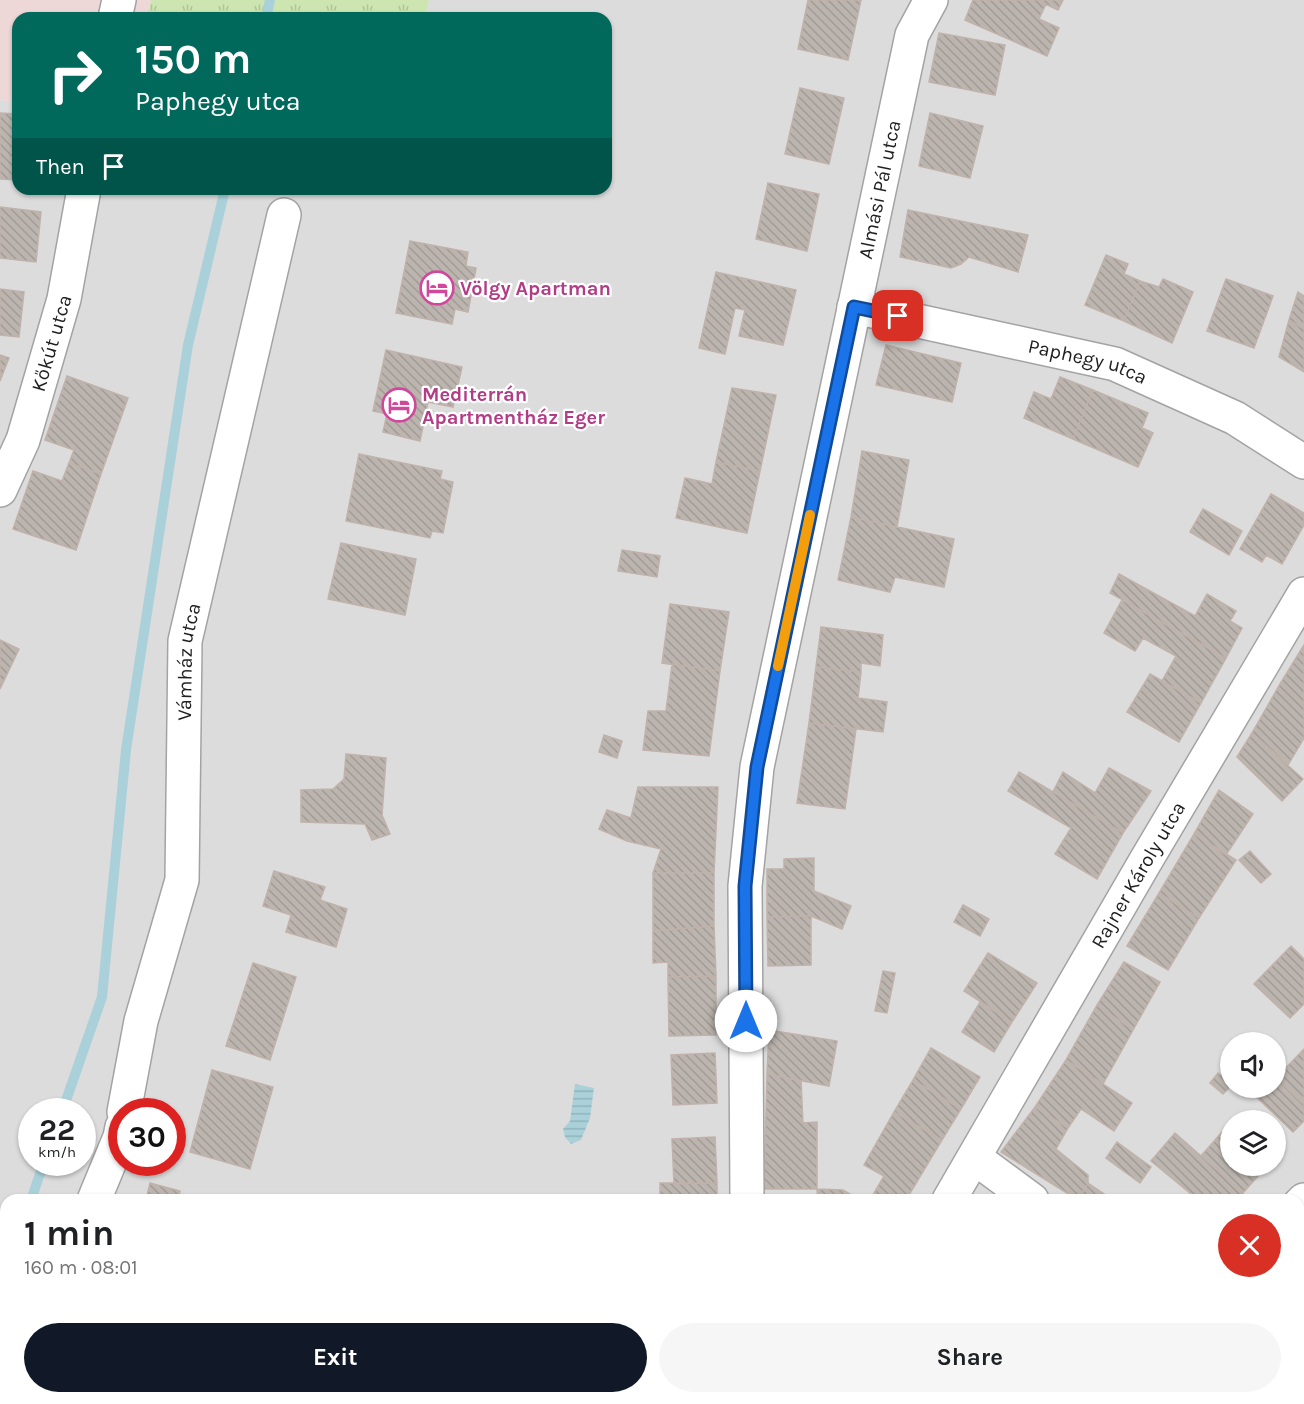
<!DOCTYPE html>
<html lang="en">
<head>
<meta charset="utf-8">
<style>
  :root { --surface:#fff; --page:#f6f6f6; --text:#202124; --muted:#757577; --accent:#111827 }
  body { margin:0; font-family:Karla,sans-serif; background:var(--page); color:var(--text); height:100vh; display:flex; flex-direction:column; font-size:22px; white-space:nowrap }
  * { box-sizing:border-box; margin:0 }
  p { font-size:20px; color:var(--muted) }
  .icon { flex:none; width:33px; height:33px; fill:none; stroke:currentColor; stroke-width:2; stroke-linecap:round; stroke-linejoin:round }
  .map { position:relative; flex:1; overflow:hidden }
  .sheet { position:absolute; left:0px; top:1194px; width:1305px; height:210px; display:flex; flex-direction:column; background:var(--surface); border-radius:18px 18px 0 0; box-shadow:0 2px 4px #0004 }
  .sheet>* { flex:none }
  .hud { position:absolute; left:12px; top:12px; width:600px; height:183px; border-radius:18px; box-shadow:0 2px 4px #0004; background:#00695c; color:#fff; overflow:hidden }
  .tools { position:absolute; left:1220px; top:1032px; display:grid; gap:12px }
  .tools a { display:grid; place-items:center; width:66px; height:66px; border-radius:50%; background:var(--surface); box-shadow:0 2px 4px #0004; font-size:30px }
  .speed { position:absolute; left:18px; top:1098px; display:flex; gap:12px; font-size:30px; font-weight:700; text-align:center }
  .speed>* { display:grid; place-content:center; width:78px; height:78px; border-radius:50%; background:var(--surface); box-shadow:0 2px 4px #0004; line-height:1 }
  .speed small { font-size:15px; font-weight:400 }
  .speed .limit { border:9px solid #d22; background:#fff; color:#111 }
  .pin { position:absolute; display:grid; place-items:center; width:51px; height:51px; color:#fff; margin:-26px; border-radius:12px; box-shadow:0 3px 9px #0006 }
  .me { position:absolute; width:66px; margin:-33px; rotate:0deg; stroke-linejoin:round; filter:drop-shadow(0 0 4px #0008) }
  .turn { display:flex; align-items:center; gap:21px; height:126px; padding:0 24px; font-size:27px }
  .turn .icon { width:78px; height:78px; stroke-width:2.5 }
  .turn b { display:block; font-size:42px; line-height:51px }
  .then { display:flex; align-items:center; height:57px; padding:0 24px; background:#0003; gap:12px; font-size:22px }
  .round { display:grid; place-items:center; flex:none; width:63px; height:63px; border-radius:32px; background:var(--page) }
  .head { display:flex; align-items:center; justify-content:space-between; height:102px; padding:0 24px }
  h1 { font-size:36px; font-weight:700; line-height:45px }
  .button { display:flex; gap:12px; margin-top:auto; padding:12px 24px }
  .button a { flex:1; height:69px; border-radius:36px; background:var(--accent); color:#fff; font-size:24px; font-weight:700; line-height:69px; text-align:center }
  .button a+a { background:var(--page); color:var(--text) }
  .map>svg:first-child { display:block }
  .residential { fill:#dddcdc; fill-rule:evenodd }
  .commercial { fill:#eed7d7 }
  .grass { fill:url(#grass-tufts) }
  .water { fill:url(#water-rules) }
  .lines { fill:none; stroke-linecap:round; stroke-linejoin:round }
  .stream { stroke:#aad1d9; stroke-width:10 }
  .building { fill:url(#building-back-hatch); stroke:#c0b2aa; stroke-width:1.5 }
  .minor-casing { stroke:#a3a3a3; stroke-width:36 }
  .major-casing { stroke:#8e5c0c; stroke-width:36 }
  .minor { stroke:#fff; stroke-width:33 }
  .major { stroke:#f4cea6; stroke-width:33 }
  .route-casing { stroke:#114b97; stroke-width:15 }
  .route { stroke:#1a73e8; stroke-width:10 }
  .slow { stroke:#f59e0b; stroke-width:10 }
  .labels { text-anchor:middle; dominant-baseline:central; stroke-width:4.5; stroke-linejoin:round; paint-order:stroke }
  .street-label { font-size:20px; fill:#1f1f1f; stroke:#fff }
  .hotel-label { font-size:20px; font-weight:bold; fill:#b23c85; stroke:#fff; text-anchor:start }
</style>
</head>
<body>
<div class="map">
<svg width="1304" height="1404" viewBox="0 0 1304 1404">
  <defs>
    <pattern id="grass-tufts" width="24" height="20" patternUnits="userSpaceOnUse" patternTransform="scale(1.5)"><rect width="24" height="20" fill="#cde5b1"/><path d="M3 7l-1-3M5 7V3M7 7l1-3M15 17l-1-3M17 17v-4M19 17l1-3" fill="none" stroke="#b0c498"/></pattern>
    <pattern id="water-rules" width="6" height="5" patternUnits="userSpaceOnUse" patternTransform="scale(1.5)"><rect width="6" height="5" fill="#aad1d9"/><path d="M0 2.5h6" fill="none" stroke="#92b3ba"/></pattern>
    <pattern id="building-back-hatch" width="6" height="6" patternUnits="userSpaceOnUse" patternTransform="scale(1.5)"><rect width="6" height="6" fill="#bcb5af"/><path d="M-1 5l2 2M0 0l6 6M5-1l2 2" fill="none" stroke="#a19b96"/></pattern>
  </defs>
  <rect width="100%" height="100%" fill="#efece6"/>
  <path class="residential" d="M429 0H1304V1404H0V100L18 103V189H606V18H425ZM1230 1042H1275V1088H1230ZM32 1112H82V1162H32ZM122 1112H172V1162H122ZM1230 1120H1275V1166H1230ZM6 1200H1299V1398H6Z"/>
  <path class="commercial" d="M0 0H151L147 18H18V103L0 100Z"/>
  <path class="grass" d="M151 0H429L425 18H147Z"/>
  <path class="water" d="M575 1084 594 1088 590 1118 581 1140 571 1144 565 1137 563 1129 570 1121Z"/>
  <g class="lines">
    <path class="stream" d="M266 18 270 0
      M62 1112 102 997 126 750 188 345 225 189
      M31 1200 44 1162
      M15 1398V1404"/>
  </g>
  <path class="building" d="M808 0H861L848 60 798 49Z
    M973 0H1037L1046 4 1039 19 1059 28 1047 56 965 20Z
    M1037 0H1063L1058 10Z
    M939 33 1005 45 995 95 929 82Z
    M800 88 844 98 829 164 785 154Z
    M0 113 18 114V180L0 179Z
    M930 113 983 126 970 178 919 166Z
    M768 183 819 194 807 251 756 239Z
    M0 207 41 212 36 262 0 258Z
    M908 210 1028 235 1018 272 969 257 961 264 951 268 900 257Z
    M410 241 468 252 466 266 476 268 468 312 455 309 452 324 396 313Z
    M1106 255 1128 264 1124 274 1140 281 1124 321 1085 305Z
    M716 272 796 290 783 345 739 336 745 310 735 308 725 354 699 348Z
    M1163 279 1193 292 1172 343 1124 321 1140 281 1159 287Z
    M1226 279 1273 296 1254 348 1207 331Z
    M0 289 24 292 19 337 0 335Z
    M1298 292 1304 296V329L1289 320Z
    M1289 320 1304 329V372L1279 357Z
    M886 345 961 363 952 402 876 385Z
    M386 350 462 367 453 407 428 402 420 441 383 432 387 414 373 411Z
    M0 355 9 358 0 381Z
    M67 376 128 398 101 474 69 463 74 450 45 440Z
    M1060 377 1093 390 1073 439 1024 418 1034 392 1051 399Z
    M732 388 776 395 760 471 716 462Z
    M1093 390 1148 413 1142 428 1153 433 1138 467 1073 439Z
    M862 451 909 460 897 527 851 517Z
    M359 454 442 471 440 479 453 482 443 533 432 531 430 538 346 521Z
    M716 462 760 471 747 533 676 518 685 478 712 484Z
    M69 463 101 474 76 550 13 529 33 471 62 481Z
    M1271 494 1304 513V525L1282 564 1266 555 1262 562 1240 549Z
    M1203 509 1242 531 1229 555 1190 532Z
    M851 517 954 539 944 587 895 577 890 592 838 580Z
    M341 543 416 559 405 615 328 599Z
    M622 550 660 556 657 577 618 571Z
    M1119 574 1195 616 1207 594 1236 611 1230 621 1242 628 1226 658 1110 593Z
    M1122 600 1226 658 1201 703 1162 681 1176 656 1143 638 1135 651 1104 633Z
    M670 604 729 612 720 671 662 663Z
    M821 627 883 635 880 666 861 663V672L816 667Z
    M0 640 19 649 0 689Z
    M1304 645V707L1280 684Z
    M672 664 720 671 709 756 643 750 648 711H666Z
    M816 667 861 672 858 698 887 702 883 732 809 723Z
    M1150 674 1201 703 1179 742 1127 712Z
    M1280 684 1304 707V738L1288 765 1252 733Z
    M809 723 856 729 845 809 797 803Z
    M1252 733 1303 779 1282 801 1237 757Z
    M604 735 622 741 617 758 599 752Z
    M346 754 386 758 382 815 390 834 372 840 365 824 301 822V790L333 789 344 779Z
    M1109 768 1151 791 1123 833 1053 792 1063 772 1095 793Z
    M1019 772 1123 833 1097 879 1055 854 1071 828 1008 791Z
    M638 787H718L714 873H653L661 849 627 841 599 829 607 810 631 818Z
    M1219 790 1253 814 1226 855 1194 834Z
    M1194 834 1236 860 1199 918 1159 893Z
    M1250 851 1271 874 1261 883 1239 860Z
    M814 858V891L851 906 842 929 811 916 767 917V869H784V859Z
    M274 871 325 887 320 900 347 909 336 947 286 932 291 915 263 906Z
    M653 873H714V926L653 931Z
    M1159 893 1199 918 1168 970 1127 946Z
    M963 905 989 919 980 936 954 922Z
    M811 916V965L768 966 767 917Z
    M714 926 716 976 668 977V962L653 963V931Z
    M1291 946 1304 959V1004L1290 1018 1254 984Z
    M988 953 1037 983 1012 1022 964 991Z
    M1124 962 1160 982 1133 1030 1097 1005Z
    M253 963 296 977 270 1060 226 1046Z
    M883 971 895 973 887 1013 875 1011Z
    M716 976V1035L669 1036 668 977Z
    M980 1002 1012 1022 994 1052 962 1032Z
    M1097 1005 1133 1030 1103 1084 1066 1060Z
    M769 1030 837 1041 829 1086 767 1074Z
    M931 1048 980 1077 961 1109 913 1080Z
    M1304 1049V1105L1276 1078Z
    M715 1053 717 1103 673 1105 671 1055Z
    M1066 1060 1132 1103 1114 1131 1081 1109 1068 1128 1035 1107Z
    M212 1070 273 1087 250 1169 190 1152Z
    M1218 1073 1230 1083V1087L1223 1094 1210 1083Z
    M767 1074 801 1081 803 1123 817 1122V1189H764Z
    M1275 1077 1304 1105V1121L1293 1132 1247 1088H1275Z
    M913 1080 961 1109 942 1140 894 1112Z
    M1035 1107 1068 1128 1056 1149 1088 1175V1183L1078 1200 1001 1152Z
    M894 1112 942 1140 906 1200H870L884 1176 864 1165Z
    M1230 1123V1166H1267L1243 1193 1201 1156Z
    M1175 1133 1243 1193 1237 1200H1186L1191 1194 1151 1161Z
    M715 1137 717 1183 674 1184 672 1139Z
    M1117 1142 1151 1167 1140 1183 1106 1158Z
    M150 1183 180 1191 178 1200H146Z
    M660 1183H717V1200H660Z
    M1088 1183 1113 1200H1078Z
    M817 1189 843 1190 860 1200H818Z
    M1299 1305 1304 1306V1368H1299Z
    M115 1398H162L163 1404H116Z
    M583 1398H596L595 1404H582Z"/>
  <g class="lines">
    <g class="minor-casing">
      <g id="minor">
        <path d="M115 18 119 0"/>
        <path id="s1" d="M854 307 1115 364 1235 418 1304 462"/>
        <path id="s2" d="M0 490 23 440 64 299 84 189"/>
        <path id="s3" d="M124 1112 141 1021 182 880 185 641 284 215"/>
        <path d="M975 1158 1032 1200"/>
        <path d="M94 1200 120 1137 122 1127"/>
        <path id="s4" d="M747 1200 745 886 757 767 912 35 931 0"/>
        <path id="s5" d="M949 1200 1145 862 1304 594"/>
        <path d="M1299 1205 1304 1200"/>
        <path d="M1215 1398 1223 1404"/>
        <path d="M220 1400 230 1404"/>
        <path d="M1102 1404 1108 1398"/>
      </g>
    </g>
    <g class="major-casing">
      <path id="major" d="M0 1235 6 1239
        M413 1398 426 1404"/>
    </g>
    <use href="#minor" class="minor"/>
    <use href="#major" class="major"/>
  </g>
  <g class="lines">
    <g class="route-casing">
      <path id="route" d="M746 1021 745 886 757 767 854 307 898 316"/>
    </g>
    <use href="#route" class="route"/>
    <path class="slow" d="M778 666 810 515"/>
  </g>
  <defs>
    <g id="hotel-ring" transform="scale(1.725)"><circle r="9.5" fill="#fff" stroke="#d1479c" stroke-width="1.5"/><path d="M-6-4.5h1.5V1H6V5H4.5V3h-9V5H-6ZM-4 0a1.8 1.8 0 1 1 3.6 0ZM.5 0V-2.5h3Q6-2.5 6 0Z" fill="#d1479c"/></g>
  </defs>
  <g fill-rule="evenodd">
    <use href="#hotel-ring" x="437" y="288"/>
    <use href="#hotel-ring" x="399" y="405"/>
  </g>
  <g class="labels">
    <g class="street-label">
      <text stroke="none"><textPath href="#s4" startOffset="1024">Almási Pál utca</textPath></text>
      <text stroke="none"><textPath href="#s2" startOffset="156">Kőkút utca</textPath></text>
      <text stroke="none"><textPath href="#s1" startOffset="240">Paphegy utca</textPath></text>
      <text stroke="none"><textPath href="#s3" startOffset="458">Vámház utca</textPath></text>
      <text stroke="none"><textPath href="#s5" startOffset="376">Rajner Károly utca</textPath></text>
    </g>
    <g class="hotel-label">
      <text x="460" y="288">Völgy Apartman</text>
      <text x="422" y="394">Mediterrán<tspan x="422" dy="23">Apartmentház Eger</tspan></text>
    </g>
  </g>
</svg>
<div class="tools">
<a><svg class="icon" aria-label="sound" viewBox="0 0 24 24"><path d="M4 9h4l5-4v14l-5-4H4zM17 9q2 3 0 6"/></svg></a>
<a><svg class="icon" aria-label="layers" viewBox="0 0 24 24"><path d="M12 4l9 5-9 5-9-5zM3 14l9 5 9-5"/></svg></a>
</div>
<div class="speed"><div>22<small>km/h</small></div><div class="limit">30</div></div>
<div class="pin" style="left:898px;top:316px;background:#d93025"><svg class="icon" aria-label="arrive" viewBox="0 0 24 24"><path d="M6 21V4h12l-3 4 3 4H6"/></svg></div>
<svg class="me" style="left:746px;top:1021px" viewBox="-20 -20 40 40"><circle r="19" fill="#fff"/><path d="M0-13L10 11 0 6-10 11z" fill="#1a73e8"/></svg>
<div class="hud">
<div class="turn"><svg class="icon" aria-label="right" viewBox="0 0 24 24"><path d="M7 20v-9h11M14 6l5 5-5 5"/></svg><div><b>150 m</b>Paphegy utca</div></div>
<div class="then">Then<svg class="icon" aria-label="arrive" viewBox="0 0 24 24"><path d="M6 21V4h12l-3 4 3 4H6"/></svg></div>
</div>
<section class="sheet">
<div class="head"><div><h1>1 min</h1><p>160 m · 08:01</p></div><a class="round" style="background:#d93025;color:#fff"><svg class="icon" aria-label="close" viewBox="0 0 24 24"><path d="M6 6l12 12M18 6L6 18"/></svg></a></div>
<div class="button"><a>Exit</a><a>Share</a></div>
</section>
</div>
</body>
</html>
